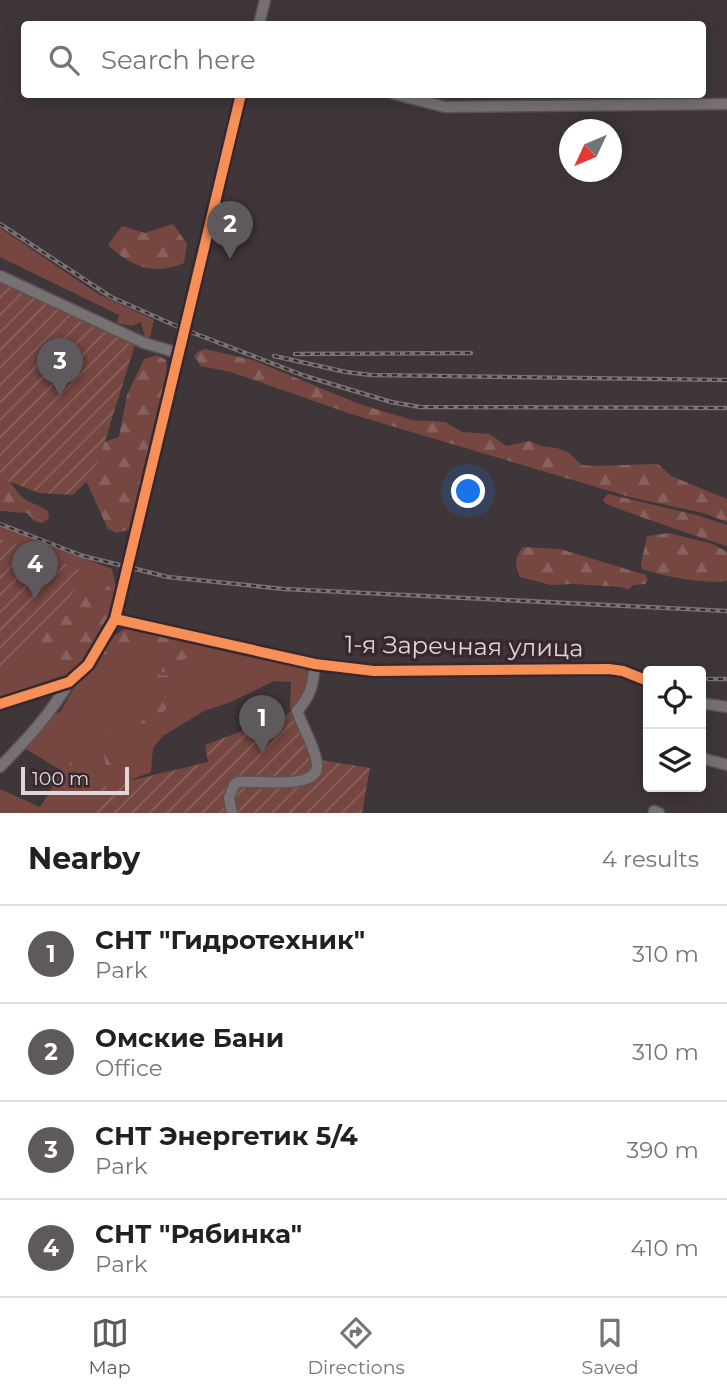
<!DOCTYPE html>
<meta charset="utf-8">
<style>
:root{--surface:#fff;--page:#f6f6f6;--text:#202124;--muted:#757577;--line:#e0e0e0;--accent:#5d595d}
body{margin:0;font-family:Montserrat,sans-serif;background:var(--page);color:var(--text)}
.controls{position:absolute;right:21px;bottom:21px;display:grid;overflow:hidden;border-radius:7px;box-shadow:0 4px 18px #0003}
.controls button{width:63px;height:63px;display:grid;place-items:center;padding:0;border:0;border-bottom:2px solid var(--line);background:var(--surface);color:var(--text);font:35px sans-serif}
.compass{position:absolute;left:559px;top:119px;width:63px;height:63px;border-radius:50%;background:var(--surface);box-shadow:0 4px 18px #0003;rotate:226deg}
.scale{position:absolute;left:21px;bottom:18px;width:108px;box-sizing:border-box;padding-left:7px;border:4px solid #e0d6da;border-top:0;font-size:19px;line-height:24px;white-space:nowrap;color:#e0d6da;-webkit-text-stroke:5px #37282f;paint-order:stroke}
.you{position:absolute;left:469px;top:492px;width:24px;height:24px;margin:-18px;border:5px solid #fff;border-radius:50%;background:#1a73e8;box-shadow:0 0 0 10px #1a73e833}
.badge{display:grid;place-items:center;width:46px;height:46px;border-radius:50%;background:var(--accent);color:#fff;font-size:23px;font-weight:700}
.pin{position:absolute;translate:-50% -58px;filter:drop-shadow(0 2px 4px #0008)}
.pin::after{content:'';position:absolute;top:37px;width:24px;height:21px;background:inherit;clip-path:polygon(0 0,100% 0,50% 100%)}
.list{margin:0;padding:0;list-style:none}
h2{display:flex;justify-content:space-between;align-items:center;height:91px;margin:0;padding:0 28px;font-size:30px}
h2 small{font-size:23px;font-weight:400;color:var(--muted)}
.list li{display:grid;grid-template-columns:46px 1fr auto;gap:21px;align-items:center;box-sizing:border-box;height:98px;padding:0 28px;border-top:2px solid var(--line)}
.list b{display:block;font-size:26px;white-space:nowrap}
.list p{margin:0;font-size:23px;white-space:nowrap;color:var(--muted)}
.list em{font-size:23px;font-style:normal;color:var(--muted)}
.icon{flex:none;width:38px;height:38px;fill:none;stroke:currentColor;stroke-width:2;stroke-linecap:round;stroke-linejoin:round}
.map{position:relative;flex:none;width:727px;height:813px;overflow:hidden}
.search{position:absolute;background:var(--surface);box-shadow:0 4px 18px #0003;left:21px;right:21px;top:21px;height:77px;display:flex;align-items:center;gap:18px;box-sizing:border-box;padding:0 24px;border-radius:7px;color:var(--muted);font-size:26px}
.sheet{height:483px;background:var(--surface)}
nav{display:flex;justify-content:space-around;align-items:center;box-sizing:border-box;height:98px;border-top:2px solid var(--line);background:var(--surface);font-size:19px;color:var(--muted)}
nav a{display:grid;justify-items:center;gap:4px}
nav .on{color:var(--accent)}
.map>svg:first-child{display:block}
.green{fill:#764741}
.forest{fill:url(#forest-firs)}
.garden{fill:url(#garden-furrows)}
.lines{fill:none;stroke-linecap:round;stroke-linejoin:round}
.minor-casing{stroke:#595355;stroke-width:13}
.minor{stroke:#787174;stroke-width:10}
.rail-casing{stroke:#787274;stroke-width:4.5}
.rail{stroke:#37282f;stroke-width:2;stroke-dasharray:5;stroke-linecap:butt}
.cycleway-casing{stroke:#37282f;stroke-width:15}
.cycleway{stroke:#f78f57;stroke-width:10}
.labels{text-anchor:middle;dominant-baseline:central;stroke-width:7;stroke-linejoin:round;paint-order:stroke}
.street-label{font-size:24px;fill:#e0d6da;stroke:#37282f}
</style>
<div class="map">
<svg width="727" height="813" viewBox="0 0 727 813">
<defs>
<pattern id="forest-firs" width="22" height="20" patternUnits="userSpaceOnUse" patternTransform="scale(1.75)"><rect width="22" height="20" fill="#764741"/><path d="M5 1l3.5 6h-7zM16 11l3.5 6h-7z" fill="#89615c"/></pattern>
<pattern id="garden-furrows" width="10" height="10" patternUnits="userSpaceOnUse" patternTransform="scale(1.75)"><rect width="10" height="10" fill="#764741"/><path d="M-1 1l2-2M0 10L10 0M9 11l2-2" fill="none" stroke="#89615c"/></pattern>
</defs>
<rect width="100%" height="100%" fill="#3e3639"/>
<path class="green" d="M 0,228 L 98,294 L 154,320 L 149,341 L 145,338 L 141,322 L 132,326 L 117,323 L 119,315 L 0,257 Z
M 0,526 L 112,569 L 117,592 L 108,628 L 73,674 L 0,699 Z
M 133,628 L 302,666 L 308,672 C 307,691 307,698 290,709 L 291,682 L 274,681 L 231,702 L 204,711 L 163,736 L 153,748 L 151,772 L 107,789 L 99,813 L 0,813 L 0,789 L 40,807 L 62,771 L 24,748 L 49,718 L 61,711 L 77,682 L 94,667 L 114,636 L 124,629 Z"/>
<path class="forest" d="M 173,224 L 187,244 L 184,263 C 153,276 132,267 108,245 L 122,226 L 145,233 Z
M 205,349 L 253,360 L 359,404 L 412,420 L 445,422 L 462,432 L 490,434 L 506,446 L 530,441 L 540,446 L 557,448 L 569,453 L 582,465 L 591,466 L 658,464 L 671,476 L 727,499 L 727,522 L 703,513 L 630,497 L 351,414 L 231,372 L 201,366 L 194,356 L 199,351 Z
M 157,355 L 166,360 L 167,372 L 164,386 L 131,529 L 117,533 L 108,529 L 82,472 L 93,446 L 119,437 L 127,395 L 144,359 Z
M 0,475 C 12,480 15,492 26,500 C 33,504 41,506 48,511 L 49,518 L 42,523 L 36,522 L 27,513 L 0,511 Z
M 608,494 L 696,515 L 727,525 L 727,546 C 686,533 646,519 606,504 L 603,500 Z
M 669,533 L 713,544 L 727,552 L 727,581 C 702,584 667,577 642,569 L 641,564 L 647,536 Z
M 523,547 L 560,549 L 646,575 L 648,580 L 645,584 L 633,585 L 628,590 L 622,587 L 573,584 L 551,585 L 520,577 C 514,565 515,558 523,547 Z
M 73,573 C 83,579 89,583 89,595 L 93,599 L 108,586 L 115,592 C 110,620 94,666 64,675 C 57,667 38,656 37,648 C 34,633 65,588 73,573 Z
M 129,629 L 189,641 L 193,647 L 191,655 L 163,673 L 153,656 L 166,659 L 173,657 L 173,650 L 152,646 L 143,647 L 133,655 L 129,651 L 132,645 L 131,642 C 120,642 114,652 103,655 C 106,643 118,634 129,629 Z
M 151,669 L 162,676 L 174,675 L 177,678 L 174,690 L 178,699 C 165,708 159,718 144,724 L 135,720 L 137,709 L 146,710 L 153,707 L 150,700 L 152,687 L 146,670 Z
M 122,716 L 126,720 C 119,732 113,748 119,761 L 129,761 L 130,765 L 115,772 L 106,767 L 103,751 L 93,744 L 91,738 L 109,731 L 113,723 Z
M 73,759 L 90,763 L 95,774 L 91,784 L 76,791 L 67,781 L 69,764 Z"/>
<path class="garden" d="M 0,272 L 138,335 L 100,457 L 89,479 L 73,495 L 39,493 L 0,478 Z
M 0,538 L 85,572 L 54,625 L 12,661 L 0,666 Z
M 300,706 L 321,760 L 370,768 L 362,813 L 92,813 L 103,787 L 208,762 L 205,745 L 287,714 Z"/>
<g class="lines">
<g class="minor-casing">
<path id="minor" d="M 259,24 L 265,0
M 394,94 L 445,107 L 727,104
M 0,276 L 144,343 L 178,353
M 115,619 L 315,664 L 374,671 L 609,669 L 623,671 L 648,681
M 701,703 L 727,707
M 0,704 L 69,682 L 88,665 L 115,619 L 241,94
M 701,758 L 727,765
M 0,767 C 26,740 50,715 69,682
M 654,811 L 659,813
M 232,813 L 229,798 L 234,785 L 238,782 C 256,780 320,791 317,764 C 315,747 303,728 297,711 C 311,696 313,684 315,664"/>
</g>
<use href="#minor" class="minor"/>
<g class="rail-casing">
<path id="rail" d="M 0,224 L 111,297 L 183,329 L 305,376 L 391,402 L 420,407 L 727,408
M 295,354 L 471,353
M 274,356 L 346,372 L 371,375 L 727,380
M 0,524 L 83,556 L 168,577 L 284,589 L 727,611
M 708,679 L 727,679"/>
</g>
<use href="#rail" class="rail"/>
<g class="cycleway-casing">
<path id="cycleway" d="M 115,619 L 315,664 L 374,671 L 609,669 L 623,671 L 648,681
M 0,704 L 69,682 L 88,665 L 115,619 L 241,94"/>
</g>
<use href="#cycleway" class="cycleway"/>
</g>
<g class="labels">
<g class="street-label">
<text transform="translate(464 646) rotate(1)">1-я Заречная улица</text>
</g>
</g>
</svg>
<div class="controls">
<button><svg class="icon" aria-label="locate" viewBox="0 0 24 24"><circle cx="12" cy="12" r="6"/><path d="M12 2v4M12 18v4M2 12h4M18 12h4"/></svg></button>
<button><svg class="icon" aria-label="layers" viewBox="0 0 24 24"><path d="M12 4l9 5-9 5-9-5zM3 14l9 5 9-5"/></svg></button>
</div>
<svg class="compass" viewBox="-18 -18 36 36"><path d="M0-13l5 13h-10z" fill="#e53935"/><path d="M0 13l5-13h-10z" fill="#757577"/></svg>
<div class="scale">100 m</div>
<div class="you"></div>
<div class="pin badge" style="left:262px;top:753px">1</div>
<div class="pin badge" style="left:230px;top:259px">2</div>
<div class="pin badge" style="left:60px;top:396px">3</div>
<div class="pin badge" style="left:35px;top:599px">4</div>
<div class="search"><svg class="icon" aria-label="search" viewBox="0 0 24 24"><circle cx="10" cy="10" r="6"/><path d="M15 15l6 6"/></svg>Search here</div>
</div>
<section class="sheet">
<h2>Nearby<small>4 results</small></h2>
<ul class="list">
<li><span class="badge">1</span><div><b>СНТ &quot;Гидротехник&quot;</b><p>Park</p></div><em>310 m</em></li>
<li><span class="badge">2</span><div><b>Омские Бани</b><p>Office</p></div><em>310 m</em></li>
<li><span class="badge">3</span><div><b>СНТ Энергетик 5/4</b><p>Park</p></div><em>390 m</em></li>
<li><span class="badge">4</span><div><b>СНТ &quot;Рябинка&quot;</b><p>Park</p></div><em>410 m</em></li>
</ul>
</section>
<nav>
<a class="on"><svg class="icon" aria-label="map" viewBox="0 0 24 24"><path d="M3 6l6-2 6 2 6-2v14l-6 2-6-2-6 2zM9 4v14M15 6v14"/></svg>Map</a>
<a><svg class="icon" aria-label="directions" viewBox="0 0 24 24"><path d="M12 3l9 9-9 9-9-9zM9 14v-3h6M13 9l2 2-2 2"/></svg>Directions</a>
<a><svg class="icon" aria-label="saved" viewBox="0 0 24 24"><path d="M7 4h10v16l-5-4-5 4z"/></svg>Saved</a>
</nav>
